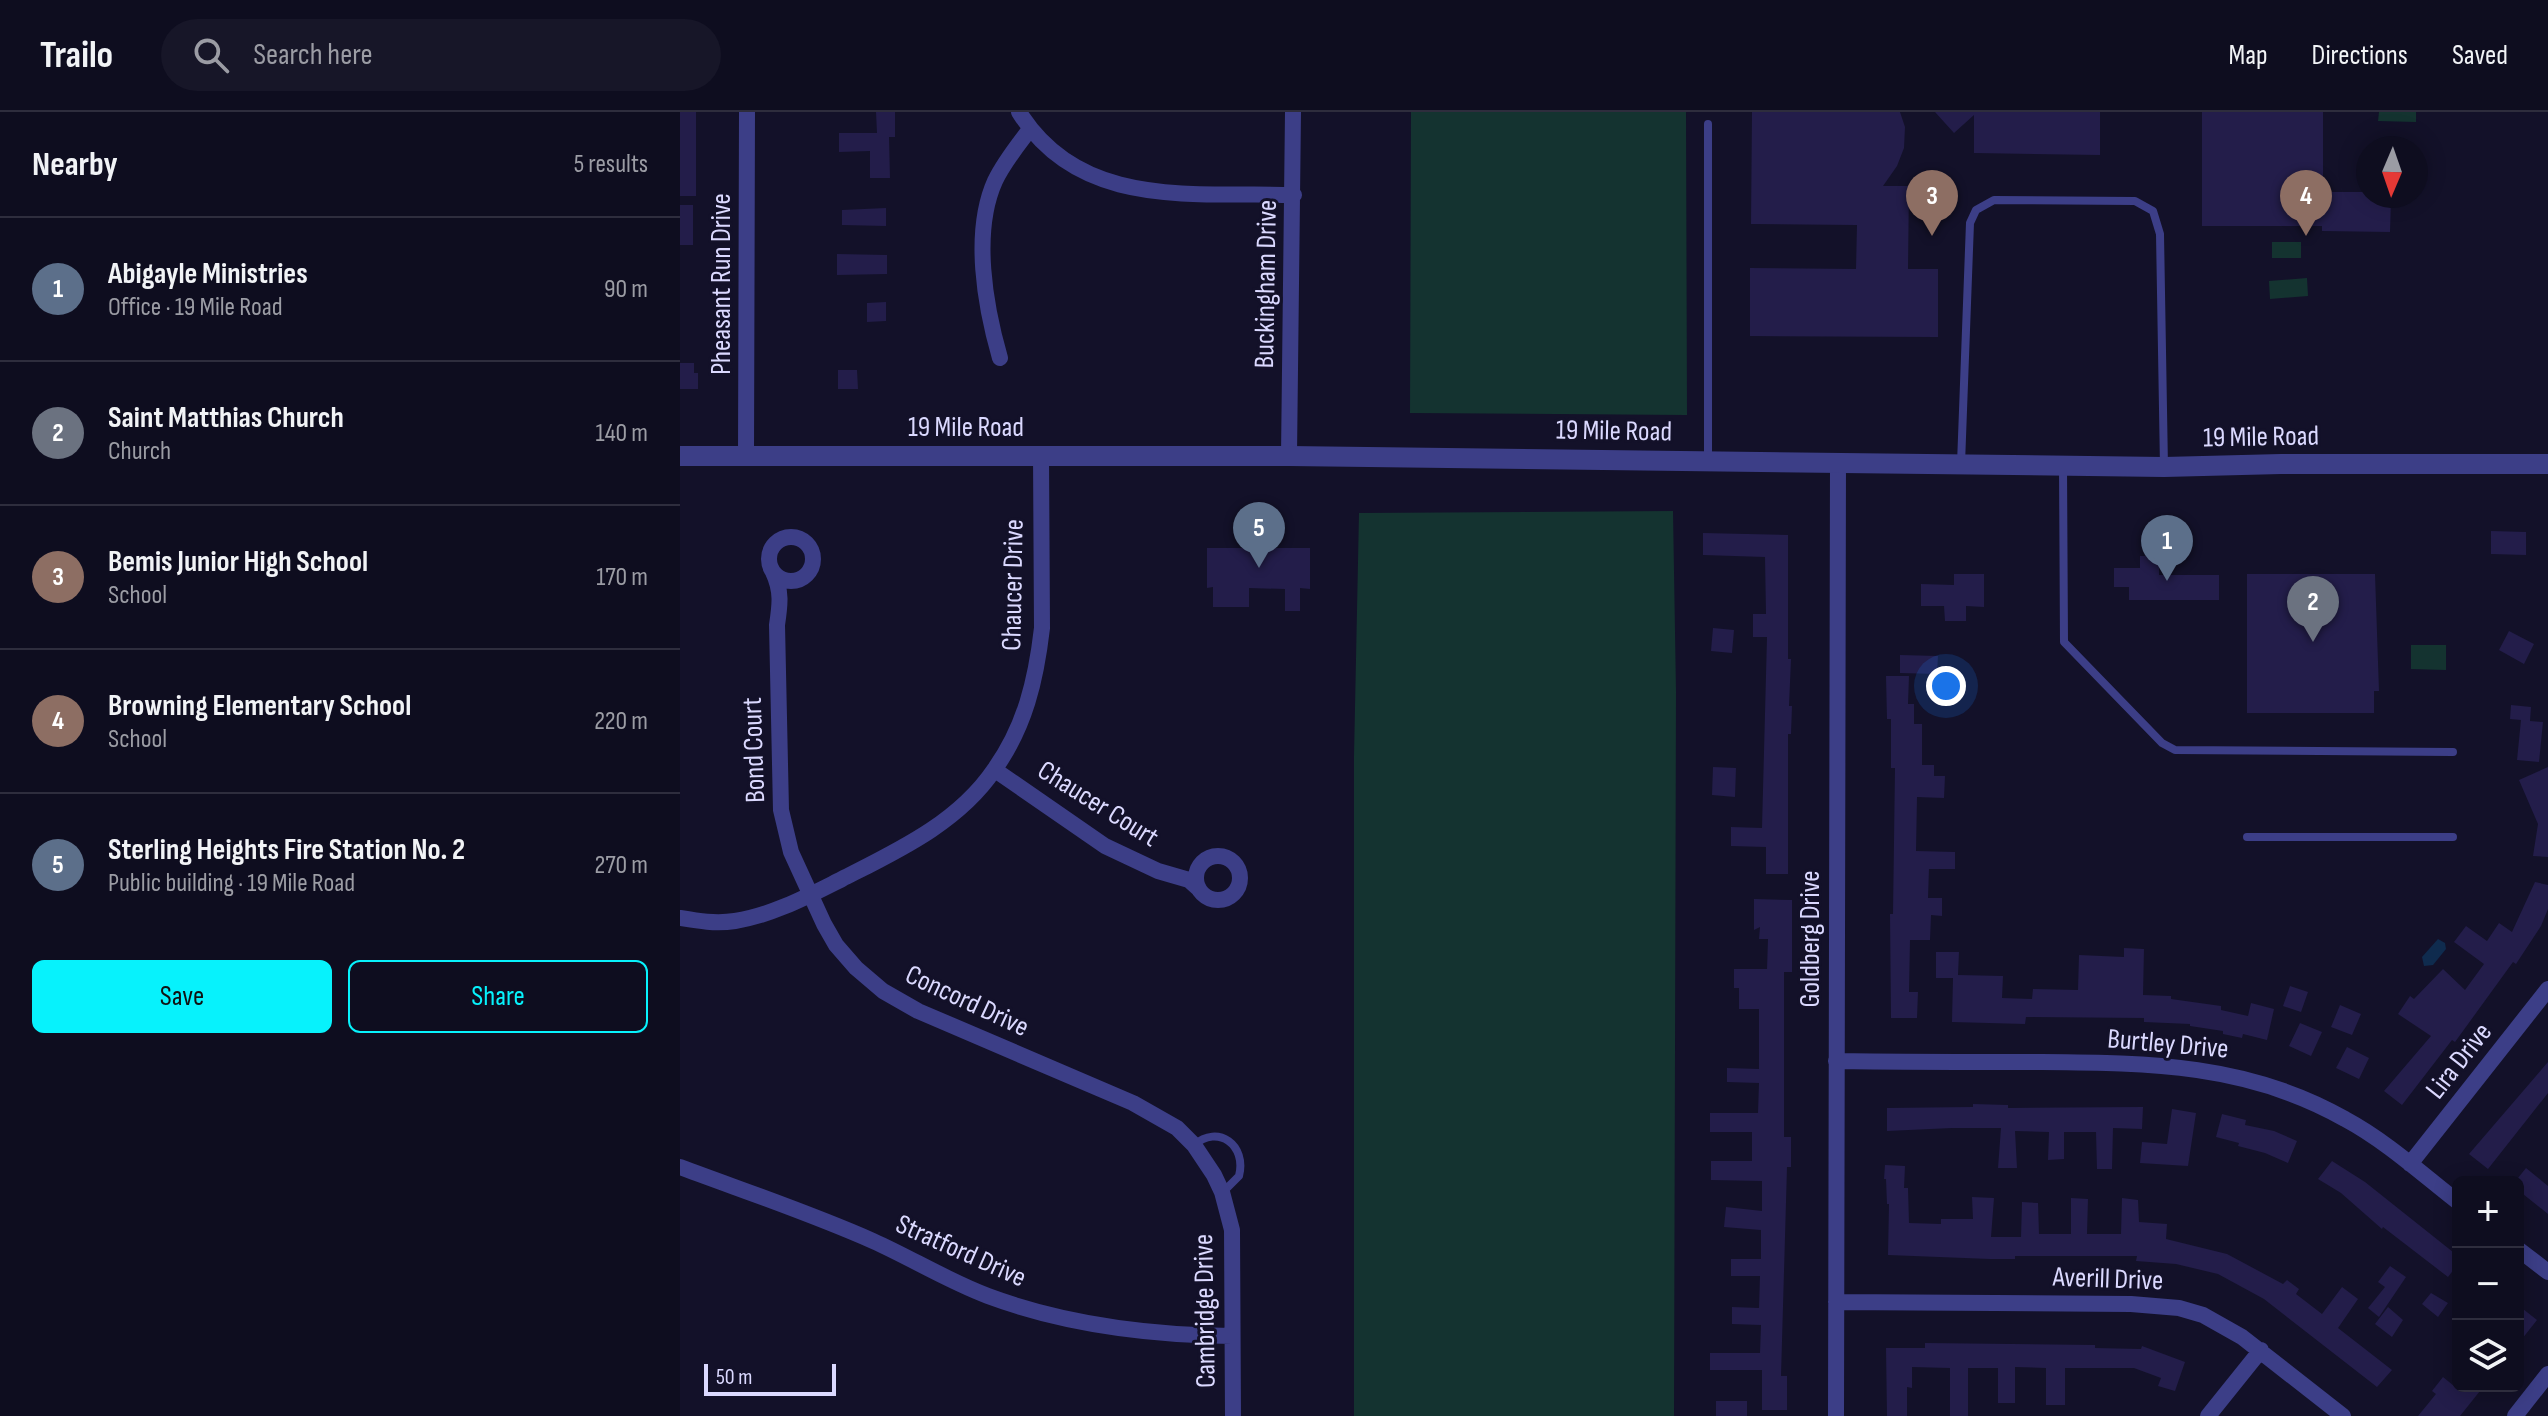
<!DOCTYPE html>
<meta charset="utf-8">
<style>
:root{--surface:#0e0d1f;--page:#171628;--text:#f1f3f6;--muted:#9b9ca4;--line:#2e2d3d;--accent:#07f2fc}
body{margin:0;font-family:"Sofia Sans Condensed",sans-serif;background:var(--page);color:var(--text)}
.controls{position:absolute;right:24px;bottom:24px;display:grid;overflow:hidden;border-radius:12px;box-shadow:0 4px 20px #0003}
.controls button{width:72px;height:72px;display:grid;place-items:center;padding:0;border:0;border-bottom:2px solid var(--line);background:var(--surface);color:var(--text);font:40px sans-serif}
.compass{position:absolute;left:1676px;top:24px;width:72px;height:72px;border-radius:50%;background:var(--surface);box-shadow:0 4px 20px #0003;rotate:182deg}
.scale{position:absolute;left:24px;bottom:20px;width:132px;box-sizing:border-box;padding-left:8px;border:4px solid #dbd9ff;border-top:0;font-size:22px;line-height:28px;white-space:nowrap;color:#dbd9ff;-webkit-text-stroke:6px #131129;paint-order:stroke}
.you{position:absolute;left:1266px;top:574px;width:28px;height:28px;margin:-20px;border:6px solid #fff;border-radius:50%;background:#1a73e8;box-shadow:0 0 0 12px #1a73e833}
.badge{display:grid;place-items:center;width:52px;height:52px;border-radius:50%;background:var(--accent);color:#fff;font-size:26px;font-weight:700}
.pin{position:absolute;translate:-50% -66px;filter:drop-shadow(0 2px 4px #0008)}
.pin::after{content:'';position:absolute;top:42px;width:28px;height:24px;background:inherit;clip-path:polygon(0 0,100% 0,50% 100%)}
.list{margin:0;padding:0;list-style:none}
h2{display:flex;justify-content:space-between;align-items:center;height:104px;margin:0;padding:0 32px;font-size:34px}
h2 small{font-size:26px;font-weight:400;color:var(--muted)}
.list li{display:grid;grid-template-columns:52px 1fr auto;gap:24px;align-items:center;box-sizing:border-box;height:144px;padding:0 32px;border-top:2px solid var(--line)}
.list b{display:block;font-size:30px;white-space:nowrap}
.list p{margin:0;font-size:26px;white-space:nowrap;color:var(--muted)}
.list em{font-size:26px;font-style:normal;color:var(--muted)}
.actions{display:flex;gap:16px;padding:24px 32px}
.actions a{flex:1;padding:18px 0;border:2px solid var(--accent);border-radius:12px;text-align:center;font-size:28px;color:var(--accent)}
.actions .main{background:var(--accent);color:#111}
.icon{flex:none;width:44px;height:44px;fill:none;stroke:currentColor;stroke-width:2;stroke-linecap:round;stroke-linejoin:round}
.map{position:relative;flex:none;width:1868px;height:1304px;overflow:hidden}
header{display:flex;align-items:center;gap:48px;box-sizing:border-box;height:112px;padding:0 40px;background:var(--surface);border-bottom:2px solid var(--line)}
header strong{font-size:38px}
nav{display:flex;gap:44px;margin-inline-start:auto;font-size:28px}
.search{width:560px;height:72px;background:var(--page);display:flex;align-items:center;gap:20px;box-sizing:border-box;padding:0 28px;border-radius:44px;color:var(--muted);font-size:30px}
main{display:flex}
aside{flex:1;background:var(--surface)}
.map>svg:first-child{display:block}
.green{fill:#143330}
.water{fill:#0f2b4e}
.building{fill:#231d4a}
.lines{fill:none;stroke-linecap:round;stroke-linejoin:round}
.service{stroke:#3c3e87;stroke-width:8}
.minor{stroke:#3c3e87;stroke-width:16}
.tertiary{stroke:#3c3e87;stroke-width:20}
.labels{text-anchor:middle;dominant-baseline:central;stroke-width:6;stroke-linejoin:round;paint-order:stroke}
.street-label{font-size:28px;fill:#dbd9ff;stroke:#131129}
</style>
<header>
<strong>Trailo</strong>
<div class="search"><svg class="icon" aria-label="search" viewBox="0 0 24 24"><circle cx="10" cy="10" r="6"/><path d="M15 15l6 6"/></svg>Search here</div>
<nav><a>Map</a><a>Directions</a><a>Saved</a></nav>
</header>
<main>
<aside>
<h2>Nearby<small>5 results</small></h2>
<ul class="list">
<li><span class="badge" style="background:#5c6f8a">1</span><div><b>Abigayle Ministries</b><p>Office · 19 Mile Road</p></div><em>90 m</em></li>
<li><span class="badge" style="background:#6b7280">2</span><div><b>Saint Matthias Church</b><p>Church</p></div><em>140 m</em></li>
<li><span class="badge" style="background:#8d6e63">3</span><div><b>Bemis Junior High School</b><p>School</p></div><em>170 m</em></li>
<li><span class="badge" style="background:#8d6e63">4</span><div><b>Browning Elementary School</b><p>School</p></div><em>220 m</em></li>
<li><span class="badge" style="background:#5c6f8a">5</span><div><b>Sterling Heights Fire Station No. 2</b><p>Public building · 19 Mile Road</p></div><em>270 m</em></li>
</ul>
<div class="actions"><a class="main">Save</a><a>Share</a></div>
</aside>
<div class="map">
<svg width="1868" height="1304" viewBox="0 0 1868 1304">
<rect width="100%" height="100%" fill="#131129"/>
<path class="green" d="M 731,0 L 1006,0 L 1007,303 L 730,301 Z
M 1699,0 L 1736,0 L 1736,10 L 1698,9 Z
M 1592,130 L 1621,130 L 1621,146 L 1592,146 Z
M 1627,166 L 1628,184 L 1590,187 L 1589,169 Z
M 993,399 L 996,580 L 994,1304 L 674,1304 L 674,644 L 679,401 Z
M 1731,533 L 1766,533 L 1766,558 L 1731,557 Z"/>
<path class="water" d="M 1758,827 L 1765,831 L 1766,837 L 1753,853 L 1744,854 L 1742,845 Z"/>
<path class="building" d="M 0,0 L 16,0 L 16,84 L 0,84 Z
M 196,0 L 215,0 L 215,25 L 209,25 L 210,66 L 190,66 L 190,39 L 159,40 L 159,21 L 197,21 Z
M 1072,0 L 1220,0 L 1225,15 L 1224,36 L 1217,54 L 1203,74 L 1229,74 L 1228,157 L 1258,157 L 1258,225 L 1070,224 L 1070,156 L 1176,157 L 1177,113 L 1071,112 Z
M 1255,0 L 1420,0 L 1420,43 L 1294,41 L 1294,3 L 1274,21 Z
M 1522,0 L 1643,0 L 1643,80 L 1688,80 L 1688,84 L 1694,84 L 1694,87 L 1711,87 L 1710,120 L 1642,119 L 1642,114 L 1522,114 Z
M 0,93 L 13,93 L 13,133 L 0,133 Z
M 206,96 L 206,114 L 162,113 L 162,98 Z
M 157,142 L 207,143 L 207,162 L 157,163 Z
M 206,190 L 206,209 L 187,210 L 187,191 Z
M 0,251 L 14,251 L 14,261 L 18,261 L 18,277 L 0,277 Z
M 158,258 L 177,258 L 178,277 L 158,277 Z
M 1811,419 L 1846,420 L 1846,443 L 1811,442 Z
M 1023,421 L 1108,423 L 1108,547 L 1111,547 L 1109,594 L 1112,594 L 1111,622 L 1108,622 L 1108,762 L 1086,762 L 1086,735 L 1051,734 L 1051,715 L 1082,716 L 1087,525 L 1073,525 L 1073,502 L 1086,502 L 1085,445 L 1023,443 Z
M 527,436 L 630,436 L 630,477 L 620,476 L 620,499 L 605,499 L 605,477 L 569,476 L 569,495 L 533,495 L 533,475 L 527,476 Z
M 1460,444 L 1479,444 L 1479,463 L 1539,463 L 1539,488 L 1449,488 L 1449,475 L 1434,475 L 1434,456 L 1460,456 Z
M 1274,462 L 1304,462 L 1304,495 L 1286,494 L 1286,509 L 1265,509 L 1264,494 L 1241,494 L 1241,472 L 1274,473 Z
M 1567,462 L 1695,462 L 1699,579 L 1694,579 L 1694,601 L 1567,601 Z
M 1033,516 L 1054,518 L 1052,541 L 1031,539 Z
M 1829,519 L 1854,532 L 1844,552 L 1819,538 Z
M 1220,543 L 1258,544 L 1257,562 L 1220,561 Z
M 1206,564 L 1229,564 L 1228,592 L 1234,592 L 1234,612 L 1242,612 L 1242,653 L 1254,653 L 1254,664 L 1265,664 L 1264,686 L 1237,685 L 1236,739 L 1275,740 L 1275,757 L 1249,757 L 1248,786 L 1262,786 L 1262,804 L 1251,803 L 1250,828 L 1230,828 L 1229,880 L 1238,880 L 1237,906 L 1211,906 L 1210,802 L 1213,802 L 1215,656 L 1211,656 L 1211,607 L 1207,607 Z
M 1831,593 L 1851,595 L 1850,609 L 1863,610 L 1859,650 L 1837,648 L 1841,608 L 1830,607 Z
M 1033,655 L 1056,656 L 1055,685 L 1032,683 Z
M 1868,655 L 1868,745 L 1853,744 L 1858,712 L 1839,668 Z
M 1855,770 L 1868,773 L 1868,797 L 1861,814 L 1836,852 L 1833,850 L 1775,930 L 1772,928 L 1722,993 L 1704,979 L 1751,924 L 1718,902 L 1730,884 L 1734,887 L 1763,857 L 1785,878 L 1804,852 L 1774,830 L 1786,814 L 1807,829 L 1819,811 L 1832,820 Z
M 1074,787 L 1112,788 L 1112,860 L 1104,860 L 1104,1025 L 1111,1025 L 1111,1055 L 1107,1055 L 1101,1264 L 1107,1264 L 1107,1298 L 1082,1298 L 1082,1258 L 1030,1258 L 1030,1241 L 1080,1241 L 1081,1213 L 1052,1212 L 1052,1195 L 1079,1196 L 1080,1164 L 1051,1164 L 1051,1147 L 1081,1147 L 1081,1118 L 1044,1115 L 1046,1095 L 1082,1099 L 1082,1069 L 1031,1068 L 1031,1049 L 1072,1049 L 1072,1020 L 1030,1020 L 1030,1001 L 1078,1001 L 1079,971 L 1047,970 L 1047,956 L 1079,957 L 1079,897 L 1059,897 L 1059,876 L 1054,876 L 1054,857 L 1087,857 L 1088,827 L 1079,827 L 1080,815 L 1074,818 Z
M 1444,836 L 1464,837 L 1463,883 L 1491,884 L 1491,887 L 1541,894 L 1541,898 L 1568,904 L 1571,891 L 1594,897 L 1587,928 L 1563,922 L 1562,926 L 1543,922 L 1543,919 L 1510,914 L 1510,912 L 1464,910 L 1464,906 L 1346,905 L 1345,912 L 1272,910 L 1273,866 L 1256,866 L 1256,840 L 1279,840 L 1278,863 L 1323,864 L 1322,886 L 1352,887 L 1353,877 L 1398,878 L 1399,843 L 1444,845 Z
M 1610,874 L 1628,880 L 1621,900 L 1603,894 Z
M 1660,893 L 1681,902 L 1672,923 L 1651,915 Z
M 1620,911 L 1642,920 L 1631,944 L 1609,934 Z
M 1667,935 L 1689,946 L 1679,967 L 1656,956 Z
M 1868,950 L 1868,981 L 1808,1057 L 1789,1042 Z
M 1293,992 L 1328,993 L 1328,996 L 1463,995 L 1462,1017 L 1433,1016 L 1432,1057 L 1417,1057 L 1416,1020 L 1384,1020 L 1384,1047 L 1368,1048 L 1369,1020 L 1335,1019 L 1337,1056 L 1318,1056 L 1321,1016 L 1272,1016 L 1207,1019 L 1207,996 L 1293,995 Z
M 1492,997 L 1516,1001 L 1508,1054 L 1460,1051 L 1462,1030 L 1487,1032 Z
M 1542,1002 L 1566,1008 L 1565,1013 L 1594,1019 L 1617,1029 L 1608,1051 L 1585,1041 L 1558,1034 L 1559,1031 L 1536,1025 Z
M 1652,1049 L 1685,1070 L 1778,1144 L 1778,1152 L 1768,1165 L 1703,1115 L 1702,1117 L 1661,1081 L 1638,1067 Z
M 1205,1053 L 1225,1054 L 1224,1076 L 1228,1076 L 1229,1111 L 1261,1112 L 1261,1107 L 1293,1107 L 1292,1085 L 1314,1086 L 1311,1125 L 1341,1125 L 1342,1090 L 1358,1091 L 1359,1122 L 1391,1122 L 1391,1086 L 1408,1087 L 1407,1122 L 1441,1122 L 1442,1086 L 1458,1088 L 1459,1110 L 1487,1112 L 1486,1127 L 1547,1142 L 1603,1172 L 1607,1168 L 1619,1177 L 1616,1182 L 1642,1202 L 1662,1175 L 1678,1187 L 1658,1216 L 1712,1258 L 1697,1275 L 1584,1187 L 1538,1162 L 1496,1152 L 1456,1149 L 1457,1144 L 1335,1144 L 1335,1147 L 1310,1147 L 1208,1143 L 1209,1092 L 1207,1092 L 1206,1067 L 1204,1067 Z
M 1846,1056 L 1868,1074 L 1868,1102 L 1838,1078 L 1838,1066 Z
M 1710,1154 L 1726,1165 L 1699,1205 L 1688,1196 L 1705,1175 L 1698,1170 Z
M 1751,1181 L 1768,1191 L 1758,1205 L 1742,1192 Z
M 1838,1193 L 1857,1208 L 1838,1232 Z
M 1708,1195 L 1723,1208 L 1712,1225 L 1695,1212 Z
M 1245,1231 L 1415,1233 L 1415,1236 L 1461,1237 L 1462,1234 L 1505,1250 L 1495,1279 L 1478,1274 L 1481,1266 L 1454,1256 L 1385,1256 L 1385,1293 L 1366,1293 L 1366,1256 L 1335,1255 L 1335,1291 L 1318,1291 L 1318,1256 L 1288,1256 L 1288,1304 L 1270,1304 L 1270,1256 L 1232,1255 L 1232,1276 L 1227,1275 L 1227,1304 L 1207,1304 L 1206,1236 L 1245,1236 Z
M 1763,1265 L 1774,1274 L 1804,1274 L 1780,1304 L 1738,1304 L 1756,1282 L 1752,1279 Z
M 1036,1289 L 1067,1289 L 1067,1304 L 1036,1304 Z"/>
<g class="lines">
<path class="service" d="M 1028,348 L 1028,12
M 1281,352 L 1290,111 L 1296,98 L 1314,88 L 1455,89 L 1473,99 L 1480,122 L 1484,355
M 1383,354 L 1384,530 L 1482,631 L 1495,638 L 1773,640
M 1567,725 L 1773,725
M 514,1033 C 538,1012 567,1033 559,1064 L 543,1080"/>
<path class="minor" d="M 339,0 C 400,98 513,80 614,83
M 320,246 C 305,194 292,120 315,69 C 324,50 338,33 350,17
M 66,343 L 67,0
M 609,344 L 613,0
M89 447a22 22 0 1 1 44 0a22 22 0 1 1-44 0Z
M 93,460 C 102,479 100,493 97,513 L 101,698 L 111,740 L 144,812 L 156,833 L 176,856 L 203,879 L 238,899 L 453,991 L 497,1016 L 514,1033 L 534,1063 L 542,1080 L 552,1118 L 553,1304
M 315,658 L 425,734 L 478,759 L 509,768 L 519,777
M516 766a22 22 0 1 1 44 0a22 22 0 1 1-44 0Z
M 0,806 C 18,809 36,812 55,809 C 93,803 128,784 162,767 C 217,739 278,711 314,658 C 345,615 356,568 362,516 L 361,343
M 1156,949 C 1221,950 1286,950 1351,950 C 1463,951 1565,950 1665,1007 C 1706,1029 1742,1062 1778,1090
M 1730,1052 L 1868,877
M 0,1055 C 64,1079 130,1101 193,1129 C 231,1146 268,1169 308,1184 C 386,1213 469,1223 552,1224
M 1838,1137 L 1868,1160
M 1156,1190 L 1451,1192 L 1499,1196 L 1523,1203 L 1562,1225 L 1663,1304
M 1156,1304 L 1158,351
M 1528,1304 L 1581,1238
M 1835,1304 L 1868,1262"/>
<path class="tertiary" d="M 0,344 L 609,344 L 1484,355 L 1601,352 L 1868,352"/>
</g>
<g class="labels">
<g class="street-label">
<text transform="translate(41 172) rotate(-90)">Pheasant Run Drive</text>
<text transform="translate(586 172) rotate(-89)">Buckingham Drive</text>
<text x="286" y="315">19 Mile Road</text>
<text transform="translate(934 319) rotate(1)">19 Mile Road</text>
<text transform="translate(1581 325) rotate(-1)">19 Mile Road</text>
<text transform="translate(333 473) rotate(-89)">Chaucer Drive</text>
<text transform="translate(74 638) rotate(-92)">Bond Court</text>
<text transform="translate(418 692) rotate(32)">Chaucer Court</text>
<text transform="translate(1130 827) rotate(-90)">Goldberg Drive</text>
<text transform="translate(287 889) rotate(25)">Concord Drive</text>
<text transform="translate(1488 932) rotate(5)">Burtley Drive</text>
<text transform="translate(1779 949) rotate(-52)">Lira Drive</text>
<text transform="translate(281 1139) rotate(24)">Stratford Drive</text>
<text transform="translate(1428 1167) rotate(2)">Averill Drive</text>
<text transform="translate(525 1199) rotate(-91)">Cambridge Drive</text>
</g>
</g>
</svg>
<div class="controls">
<button>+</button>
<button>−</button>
<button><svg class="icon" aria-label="layers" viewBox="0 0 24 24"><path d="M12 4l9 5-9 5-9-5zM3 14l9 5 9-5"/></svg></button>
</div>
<svg class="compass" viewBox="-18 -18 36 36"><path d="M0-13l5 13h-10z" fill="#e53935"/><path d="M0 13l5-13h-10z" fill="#9b9ca4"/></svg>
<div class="scale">50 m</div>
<div class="you"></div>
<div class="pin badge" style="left:1487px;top:469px;background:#5c6f8a">1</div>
<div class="pin badge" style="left:1633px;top:530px;background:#6b7280">2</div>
<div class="pin badge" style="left:1252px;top:124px;background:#8d6e63">3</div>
<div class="pin badge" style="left:1626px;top:124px;background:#8d6e63">4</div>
<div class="pin badge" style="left:579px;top:456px;background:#5c6f8a">5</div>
</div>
</main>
